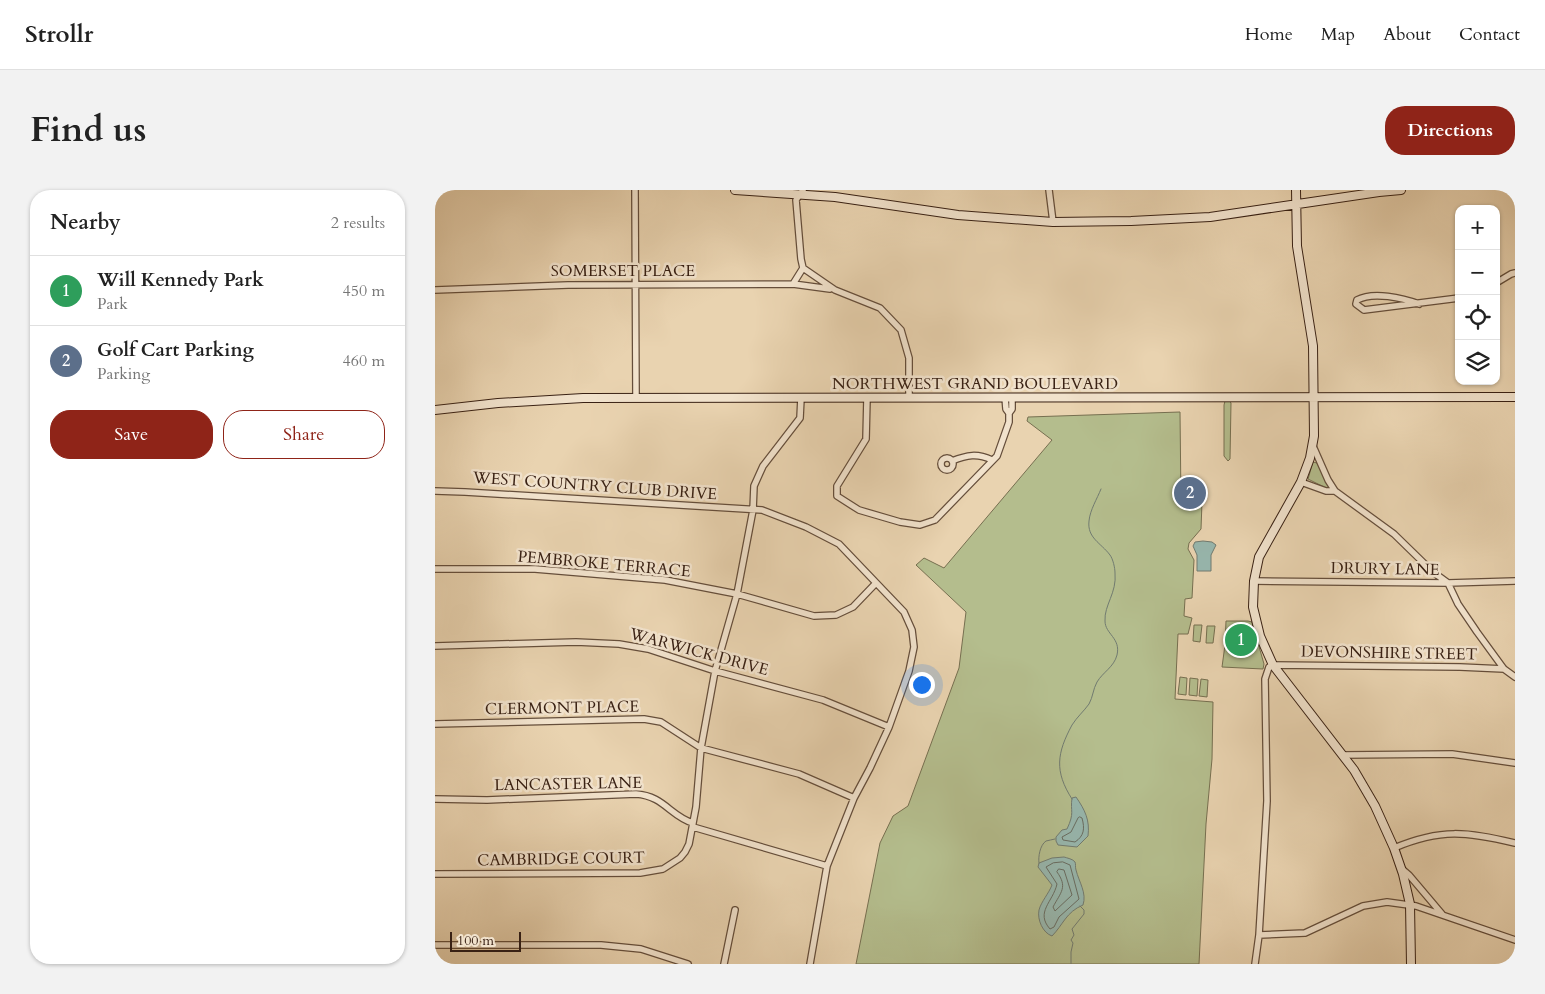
<!DOCTYPE html>
<meta charset="utf-8">
<style>
:root{--surface:#fff;--page:#f2f2f2;--text:#222;--muted:#767676;--line:#e0e0e0;--accent:#8f2418}
body{margin:0;font-family:Cardo,serif;background:var(--page);color:var(--text)}
.controls{position:absolute;right:15px;top:15px;display:grid;overflow:hidden;border-radius:10px;box-shadow:0 1px 4px #0004}
.controls button{width:45px;height:45px;display:grid;place-items:center;padding:0;border:0;border-bottom:1px solid var(--line);background:var(--surface);color:var(--text);font:25px sans-serif}
.scale{position:absolute;left:15px;bottom:12px;width:71px;box-sizing:border-box;padding-left:5px;border:2px solid #392114;border-top:0;font-size:14px;line-height:18px;white-space:nowrap;color:#392114;-webkit-text-stroke:4px #f1e2cc;paint-order:stroke}
.you{position:absolute;left:486px;top:494px;width:18px;height:18px;margin:-12px;border:4px solid #fff;border-radius:50%;background:#1a73e8;box-shadow:0 0 0 8px #1a73e833}
.badge{display:grid;place-items:center;width:32px;height:32px;border-radius:50%;background:var(--accent);color:#fff;font-size:16px;font-weight:700}
.pin{position:absolute;translate:-50% -50%;border:2px solid #fff;box-shadow:0 1px 5px #0006}
.list{margin:0;padding:0;list-style:none}
h2{display:flex;justify-content:space-between;align-items:center;height:65px;margin:0;padding:0 20px;font-size:21px}
h2 small{font-size:16px;font-weight:400;color:var(--muted)}
.list li{display:grid;grid-template-columns:32px 1fr auto;gap:15px;align-items:center;box-sizing:border-box;height:70px;padding:0 20px;border-top:1px solid var(--line)}
.list b{display:block;font-size:19px;white-space:nowrap}
.list p{margin:0;font-size:16px;white-space:nowrap;color:var(--muted)}
.list em{font-size:16px;font-style:normal;color:var(--muted)}
.actions{display:flex;gap:10px;padding:15px 20px}
.actions a{flex:1;padding:11px 0;border:1px solid var(--accent);border-radius:20px;text-align:center;font-size:18px;color:var(--accent)}
.actions .main{background:var(--accent);color:#fff}
.icon{flex:none;width:28px;height:28px;fill:none;stroke:currentColor;stroke-width:2;stroke-linecap:round;stroke-linejoin:round}
.map{position:relative;flex:none;width:1080px;height:774px;overflow:hidden;border-radius:20px}
header{display:flex;align-items:center;gap:30px;box-sizing:border-box;height:70px;padding:0 25px;background:var(--surface);border-bottom:1px solid var(--line)}
header strong{font-size:24px}
nav{display:flex;gap:28px;margin-inline-start:auto;font-size:18px}
.intro{display:flex;align-items:center;justify-content:space-between;box-sizing:border-box;height:120px;padding:0 30px}
h1{margin:0;font-size:35px}
.button{padding:12px 22px;border-radius:20px;background:var(--accent);color:#fff;font-size:18px;font-weight:700}
main{display:flex;gap:30px;padding:0 30px}
aside{flex:1;background:var(--surface);border-radius:20px;box-shadow:0 1px 4px #0004}
.map>svg:first-child{display:block}
.green{fill:#b4bd8d;stroke:#766f50}
.water{fill:#97b7ae;stroke:#717b70}
.lines{fill:none;stroke-linecap:round;stroke-linejoin:round}
.shore{stroke:#686c61;stroke-width:1}
.stream{stroke:#717b70;stroke-width:1}
.street-casing{stroke:#654e3b;stroke-width:8}
.secondary-casing{stroke:#392114;stroke-width:10}
.street{stroke:#f1e2cc;stroke-width:5.5}
.secondary{stroke:#f1e2cc;stroke-width:8}
.labels{text-anchor:middle;dominant-baseline:central;stroke-width:5;stroke-linejoin:round;paint-order:stroke}
.street-label{font-size:16px;fill:#392114;stroke:#f1e2cc}
</style>
<header>
<strong>Strollr</strong>
<nav><a>Home</a><a>Map</a><a>About</a><a>Contact</a></nav>
</header>
<div class="intro"><h1>Find us</h1><a class="button">Directions</a></div>
<main>
<aside>
<h2>Nearby<small>2 results</small></h2>
<ul class="list">
<li><span class="badge" style="background:#2e9e5b">1</span><div><b>Will Kennedy Park</b><p>Park</p></div><em>450 m</em></li>
<li><span class="badge" style="background:#5c6f8a">2</span><div><b>Golf Cart Parking</b><p>Parking</p></div><em>460 m</em></li>
</ul>
<div class="actions"><a class="main">Save</a><a>Share</a></div>
</aside>
<div class="map">
<svg width="1080" height="774" viewBox="0 0 1080 774">
<rect width="100%" height="100%" fill="#e9d3b0"/>
<filter id="stains"><feTurbulence type="fractalNoise" baseFrequency=".004" numOctaves="4"/><feColorMatrix values="0 0 0 0 .2 0 0 0 0 .09 0 0 0 0 .02 0 0 0 .5 -.17"/></filter>
<radialGradient id="worn" r=".72"><stop offset=".6" stop-color="#630" stop-opacity="0"/><stop offset="1" stop-color="#630" stop-opacity=".3"/></radialGradient>
<path class="green" d="M 794,210 L 796,213 L 795,269 L 793,271 L 789,266 L 789,215 L 790,211 Z
M 745,222 L 746,312 L 767,312 L 766,339 L 754,353 L 753,359 L 759,370 L 757,408 L 750,409 L 749,426 L 757,428 L 753,444 L 743,444 L 740,509 L 778,512 L 777,569 L 771,634 L 764,774 L 421,774 L 445,653 L 458,626 L 473,616 L 524,478 L 531,422 L 481,375 L 489,368 L 509,378 L 617,250 L 592,231 L 593,227 Z
M 878,272 L 882,273 L 894,297 L 891,298 L 873,289 Z
M 791,431 L 813,431 L 817,432 L 829,474 L 828,479 L 787,477 L 790,455 Z
M 759,435 L 767,435 L 765,452 L 758,451 Z
M 772,436 L 780,436 L 778,453 L 771,453 Z
M 745,487 L 752,488 L 751,505 L 743,504 Z
M 755,488 L 763,489 L 762,506 L 754,505 Z
M 766,489 L 773,490 L 772,507 L 764,506 Z"/>
<path class="water" d="M 768,351 L 777,352 L 781,355 L 776,365 L 776,381 L 762,381 L 762,365 L 758,356 L 760,352 Z
M 641,607 C 650,620 655,630 653,646 L 642,657 L 623,655 L 621,651 L 621,647 L 627,640 L 632,639 C 640,622 635,622 637,608 Z
M 629,667 C 632,668 638,669 640,672 C 641,674 640,677 641,680 C 644,692 652,703 648,715 C 631,722 628,735 617,746 C 608,743 602,730 604,720 C 606,712 614,703 617,695 L 603,677 L 604,673 L 617,668 Z"/>
<g class="lines">
<path class="shore" d="M 645,627 L 647,628 C 650,639 649,646 640,652 L 628,650 L 627,647 L 636,642 L 643,628 Z
M 628,672 L 635,675 L 644,709 L 624,727 L 619,737 L 615,739 C 600,722 618,712 622,694 L 611,677 L 618,673 Z
M 624,679 L 629,680 L 637,705 L 620,721 L 618,717 C 626,702 633,697 622,682 Z"/>
<path class="stream" d="M 637,609 C 619,581 622,563 637,535 C 642,527 649,521 654,514 C 658,507 658,499 662,492 C 668,482 679,477 682,465 C 686,448 670,444 670,431 C 669,415 682,403 680,383 C 680,378 678,369 675,365 C 666,353 652,348 654,331 C 655,320 662,309 666,299
M 604,673 C 603,667 605,655 611,651 C 614,650 617,650 620,649
M 636,774 L 636,762 L 638,753 L 636,750 L 639,745 L 637,739 L 649,724 L 649,720 L 645,716"/>
<g class="street-casing">
<path id="street" d="M 200,0 L 201,207
M 368,0 L 361,10 L 366,69 L 368,78 L 400,100 L 445,118 L 466,140 L 474,168 L 474,208
M 614,0 L 618,32
M 1061,93 L 1076,84 L 1080,83
M 358,94 L 395,99
M 0,100 L 133,95 L 358,94 L 368,78
M 984,114 C 968,108 938,101 922,110 L 921,114 L 929,120 L 1024,108
M 570,207 L 571,219 L 574,223
M 432,208 L 431,249 L 402,296 L 402,306 L 424,320 L 465,332 L 485,335 L 500,330 L 562,266 L 574,232 L 574,223 L 577,219 L 577,207
M 878,256 L 893,290 L 900,301 L 959,344 L 998,382 L 1013,393 L 1023,414 L 1042,442 L 1069,479 L 1080,487
M506 274a6 6 0 1 1 12 0a6 6 0 1 1-12 0Z
M 517,271 C 532,265 542,263 557,270
M 866,292 L 891,301 L 900,301
M 0,301 L 30,302 L 327,320 L 371,337 L 404,354 L 469,422 L 477,440 L 479,457 L 474,481 L 454,537 L 435,578 L 419,608 L 392,676 L 375,774
M 0,379 L 100,379 L 230,390 L 302,404 L 379,426 L 401,425 L 418,417 L 441,393
M 819,391 L 1013,393 L 1080,391
M 0,456 L 141,452 L 184,454 L 213,459 L 280,481 L 388,510 L 454,537
M 0,534 L 209,529 L 226,532 L 266,558 L 364,584 L 419,608
M 908,565 L 1017,564 L 1080,573
M 0,609 L 52,610 L 201,604 C 229,606 235,626 258,633
M 258,637 L 392,676
M 959,658 C 1007,638 1031,642 1080,653
M 967,679 L 974,685 L 1007,724
M 0,684 L 205,683 L 228,679 L 245,668 L 250,662 L 254,654 L 261,617 L 266,558 L 280,481 L 302,404 L 318,320 L 319,296 L 328,276 L 365,228 L 366,208
M 824,745 L 870,743 L 928,716 L 952,712 L 981,716 L 1080,750
M 0,755 L 166,755 L 206,759 L 253,774
M 289,774 L 300,720
M 820,774 L 824,745 L 832,611 L 830,489 L 834,477 L 838,475 L 1025,477 L 1069,479"/>
</g>
<g class="secondary-casing">
<path id="secondary" d="M 300,0 L 400,7 L 523,25 L 618,32 L 696,31 L 775,27 L 944,2 L 966,0
M 861,0 L 862,56 L 878,156 L 879,246 L 875,268 L 866,292 L 824,367 L 819,391 L 818,417 L 825,446 L 838,475 L 919,580 L 940,616 L 959,658 L 968,684 L 975,714 L 976,774
M 0,220 L 63,213 L 148,208 L 1080,207"/>
</g>
<use href="#street" class="street"/>
<use href="#secondary" class="secondary"/>
</g>
<g class="labels">
<g class="street-label">
<text x="188" y="81">SOMERSET PLACE</text>
<text x="540" y="194">NORTHWEST GRAND BOULEVARD</text>
<text transform="translate(160 296) rotate(4)">WEST COUNTRY CLUB DRIVE</text>
<text transform="translate(169 374) rotate(5)">PEMBROKE TERRACE</text>
<text transform="translate(950 379) rotate(1)">DRURY LANE</text>
<text transform="translate(264 462) rotate(15)">WARWICK DRIVE</text>
<text transform="translate(954 463) rotate(1)">DEVONSHIRE STREET</text>
<text transform="translate(127 518) rotate(-1)">CLERMONT PLACE</text>
<text transform="translate(133 594) rotate(-1)">LANCASTER LANE</text>
<text transform="translate(126 669) rotate(-1)">CAMBRIDGE COURT</text>
</g>
</g>
<rect width="100%" height="100%" filter="url(#stains)"/>
<rect width="100%" height="100%" fill="url(#worn)"/>
</svg>
<div class="controls">
<button>+</button>
<button>−</button>
<button><svg class="icon" aria-label="locate" viewBox="0 0 24 24"><circle cx="12" cy="12" r="6"/><path d="M12 2v4M12 18v4M2 12h4M18 12h4"/></svg></button>
<button><svg class="icon" aria-label="layers" viewBox="0 0 24 24"><path d="M12 4l9 5-9 5-9-5zM3 14l9 5 9-5"/></svg></button>
</div>
<div class="scale">100 m</div>
<div class="you"></div>
<div class="pin badge" style="left:806px;top:450px;background:#2e9e5b">1</div>
<div class="pin badge" style="left:755px;top:303px;background:#5c6f8a">2</div>
</div>
</main>
